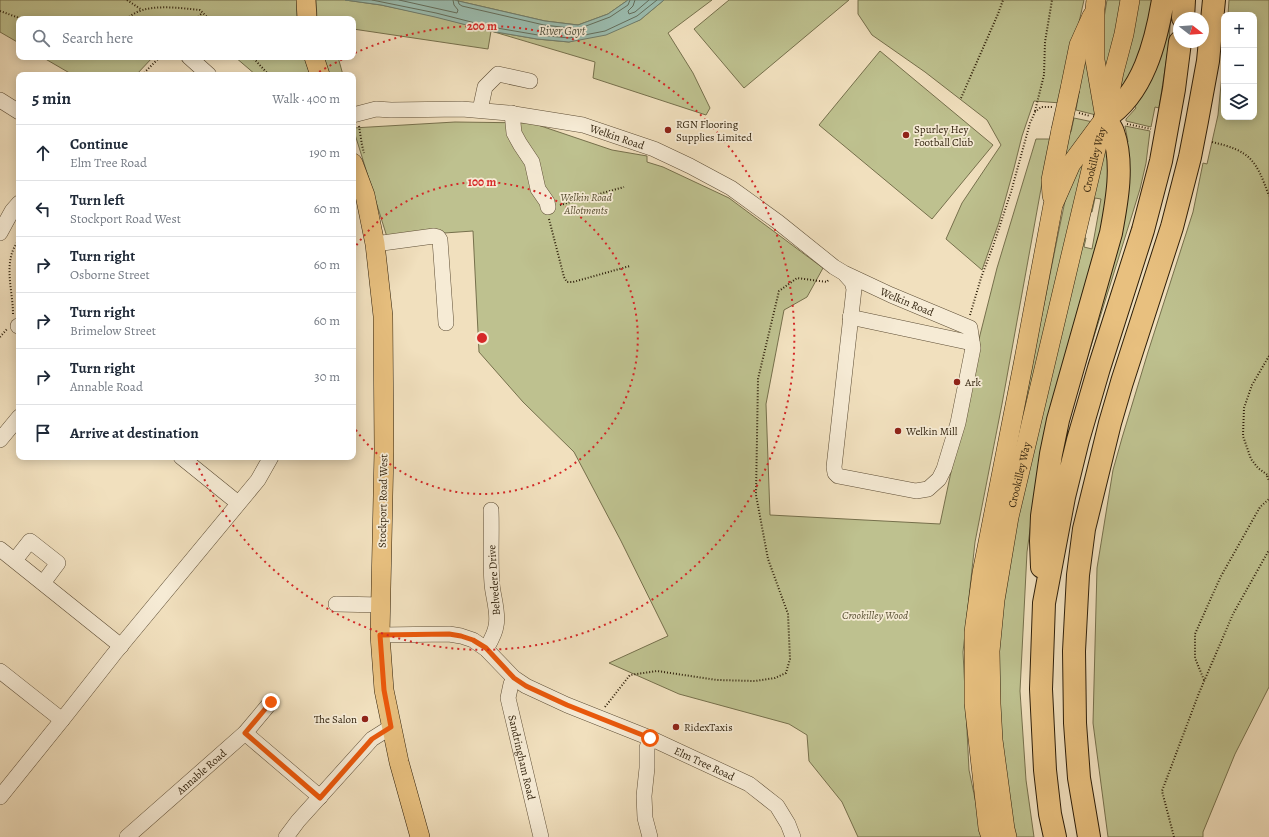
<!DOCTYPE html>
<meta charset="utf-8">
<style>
:root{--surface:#fff;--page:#f2f2f3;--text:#1f2937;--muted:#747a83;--line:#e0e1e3}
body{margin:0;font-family:Alegreya,serif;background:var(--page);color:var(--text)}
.controls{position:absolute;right:12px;top:12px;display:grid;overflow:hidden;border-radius:8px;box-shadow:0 2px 10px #0003}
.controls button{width:36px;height:36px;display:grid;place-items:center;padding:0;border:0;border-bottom:1px solid var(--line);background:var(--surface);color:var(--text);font:20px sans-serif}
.compass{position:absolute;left:1173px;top:12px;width:36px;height:36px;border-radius:50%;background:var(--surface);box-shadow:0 2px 10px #0003;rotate:107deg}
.stop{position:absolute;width:12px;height:12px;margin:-9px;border:3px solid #ea580c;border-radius:50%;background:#fff}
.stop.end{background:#ea580c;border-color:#fff;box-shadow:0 1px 4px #0008}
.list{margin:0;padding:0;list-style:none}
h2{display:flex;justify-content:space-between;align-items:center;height:52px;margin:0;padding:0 16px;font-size:17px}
h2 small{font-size:13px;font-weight:400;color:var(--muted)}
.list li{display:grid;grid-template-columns:26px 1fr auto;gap:12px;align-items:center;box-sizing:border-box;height:56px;padding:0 16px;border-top:1px solid var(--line)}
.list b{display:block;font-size:15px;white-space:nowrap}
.list p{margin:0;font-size:13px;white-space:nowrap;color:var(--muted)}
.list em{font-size:13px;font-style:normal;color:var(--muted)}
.icon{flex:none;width:22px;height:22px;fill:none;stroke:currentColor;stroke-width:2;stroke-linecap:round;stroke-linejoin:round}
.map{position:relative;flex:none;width:1269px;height:837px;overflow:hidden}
.search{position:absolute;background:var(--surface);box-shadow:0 2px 10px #0003;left:16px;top:16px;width:340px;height:44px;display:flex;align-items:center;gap:10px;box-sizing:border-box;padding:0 14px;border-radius:8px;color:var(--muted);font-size:15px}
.panel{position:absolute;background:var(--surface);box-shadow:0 2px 10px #0003;left:16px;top:72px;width:340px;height:388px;border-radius:8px}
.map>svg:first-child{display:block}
.green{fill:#bec18f;stroke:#76704c}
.water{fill:#9bbdb0;stroke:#6f7d6d}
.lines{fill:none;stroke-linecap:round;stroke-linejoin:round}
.shore{stroke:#646e5c;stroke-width:1}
.minor-casing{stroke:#5e4e36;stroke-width:16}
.major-casing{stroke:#2d1e09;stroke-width:20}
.highway-casing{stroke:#2d1e09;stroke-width:24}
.path{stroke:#2d1e09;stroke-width:2;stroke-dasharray:1 2;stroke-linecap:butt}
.minor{stroke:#f6ebd5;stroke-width:15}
.major{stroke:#e8c07f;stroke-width:19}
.highway{stroke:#e8c07f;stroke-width:22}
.major-bridge-casing{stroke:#2d1e09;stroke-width:20;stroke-linecap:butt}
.major-bridge{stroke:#e8c07f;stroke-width:19}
.route{stroke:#ea580c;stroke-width:5}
.ring{fill:none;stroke:#d62828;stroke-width:2;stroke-dasharray:2 4}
.poi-dot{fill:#8f2418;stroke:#f6ebd5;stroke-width:1.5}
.labels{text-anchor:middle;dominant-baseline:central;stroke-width:3.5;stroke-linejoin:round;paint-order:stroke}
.poi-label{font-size:11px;fill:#2d1e09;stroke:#f6ebd5;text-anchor:start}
.street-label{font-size:11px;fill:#2d1e09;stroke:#f6ebd5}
.park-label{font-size:11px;font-style:italic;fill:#584f31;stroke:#f6ebd5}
.water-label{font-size:12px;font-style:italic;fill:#4e4e3b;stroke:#f6ebd5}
.centre{fill:#d62828;stroke:#f6ebd5;stroke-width:2}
.ring-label{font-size:12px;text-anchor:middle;font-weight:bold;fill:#d62828;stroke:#f6ebd5;stroke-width:3.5;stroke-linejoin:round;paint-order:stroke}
</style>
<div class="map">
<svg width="1269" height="837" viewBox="0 0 1269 837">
<rect width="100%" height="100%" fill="#f1e0be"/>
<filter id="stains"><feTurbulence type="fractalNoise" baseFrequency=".005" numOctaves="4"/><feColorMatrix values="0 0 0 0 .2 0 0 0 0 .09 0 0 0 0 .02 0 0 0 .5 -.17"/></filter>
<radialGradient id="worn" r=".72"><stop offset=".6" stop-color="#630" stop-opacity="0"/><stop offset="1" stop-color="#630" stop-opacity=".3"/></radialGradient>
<path class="green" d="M 0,0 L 297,0 L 297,19 L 19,19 L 19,43 L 0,32 Z
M 316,0 L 345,0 L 381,5 L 434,16 L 490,31 L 537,39 L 569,42 L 640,20 L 664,0 L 712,0 L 668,33 L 693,73 L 710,108 L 706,115 L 593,78 L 595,62 L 491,31 L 488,49 L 353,29 L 353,19 L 317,19 Z
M 454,0 L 628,0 L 608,14 L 578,25 L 545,21 Z
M 729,0 L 849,0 L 744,88 L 694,29 Z
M 858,0 L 1084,0 L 1061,103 L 1034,101 L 1022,136 L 1014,168 L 999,222 L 982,270 L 946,239 L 962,203 L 1001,145 L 987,120 L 925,72 L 872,35 L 858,14 Z
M 1107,0 L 1124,0 L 1104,76 L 1104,18 Z
M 1136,0 L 1154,0 L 1147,28 L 1128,87 L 1114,105 Z
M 1229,0 L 1269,0 L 1269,687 L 1235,754 L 1203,832 L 1203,837 L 1108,837 L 1093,723 L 1097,568 L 1113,470 L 1122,438 L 1148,352 L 1193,212 L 1203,163 L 1207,164 L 1218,115 L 1224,55 L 1224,117 L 1254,117 L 1254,15 L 1228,15 Z
M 1171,10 L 1169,43 L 1159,108 L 1155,107 L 1151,127 L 1126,121 L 1126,119 L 1136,108 L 1133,103 Z
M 1086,44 L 1096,115 L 1076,110 L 1079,92 L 1076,91 Z
M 880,51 L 993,145 L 932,219 L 819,125 Z
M 42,57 L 153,57 L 136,75 L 73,75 Z
M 235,57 L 305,57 L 310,75 L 256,75 Z
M 323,57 L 338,57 L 343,75 L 328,75 Z
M 1074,118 L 1093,122 L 1064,165 L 1068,132 L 1071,132 Z
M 455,122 L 532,123 L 612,150 L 647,156 L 647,162 L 663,167 L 729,198 L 823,268 L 807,297 L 784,310 L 766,404 L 770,515 L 940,524 L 980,335 L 997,268 L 1036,139 L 1050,139 L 1002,404 L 975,542 L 963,652 L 969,770 L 983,837 L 858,837 L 842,802 L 809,761 L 807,735 L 789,724 L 679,694 L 609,663 L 668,636 L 621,541 L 574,452 L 523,402 L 479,352 L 473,231 L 387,237 L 353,128 Z
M 1125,126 L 1150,131 L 1146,163 L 1140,189 L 1132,215 L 1081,378 L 1123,143 L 1128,142 Z
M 1108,134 L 1110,147 L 1108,210 L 1082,295 L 1056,388 L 1037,478 L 1027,552 L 1020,691 L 1026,780 L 1034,837 L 1015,837 L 999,743 L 999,637 L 1011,546 L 1083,238 L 1086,238 L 1084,247 L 1092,249 L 1101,199 L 1095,198 L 1092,212 L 1089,211 Z
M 1092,149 L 983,626 L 1039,329 L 1060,225 L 1065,201 L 1075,174 Z"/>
<path class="water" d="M 345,0 L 454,0 L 545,21 L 578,25 L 608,14 L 628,0 L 664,0 L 640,20 L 606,35 L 569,42 L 537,39 L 490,31 L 435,17 L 381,5 Z"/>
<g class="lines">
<path class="shore" d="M 372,0 L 436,13 L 491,27 L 538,35 L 569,38 L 605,31 L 637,16 L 657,0
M 399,0 L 457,13 L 458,10 L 454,5 L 453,0
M 458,0 L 459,4 L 462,6 L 544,25 L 578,29 L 610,17 L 628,5 L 630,0
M 635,0 L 633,6 L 628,11 L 629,14 L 635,12 L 649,0"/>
<g class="minor-casing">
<g id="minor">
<path d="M 189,57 L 209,75"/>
<path d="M 0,100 L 19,112"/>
<path d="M 480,110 L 485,87 L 498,74 L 530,81"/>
<path d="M 512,113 L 514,133 L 520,144 L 532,162 L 538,189 L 547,202 L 548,207"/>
<path id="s1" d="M 353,115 L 376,109 L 391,110 L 462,109 L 508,113 L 583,125 L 654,149 L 690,166 L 731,188 L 778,222 L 834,267 L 844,273 L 891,295 L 970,328 L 973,348 L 958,423 L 944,469 L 939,479 L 928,489 L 916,491 L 838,476 L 835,473 L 834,467 L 854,289 L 852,282 L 844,273"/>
<path d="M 0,233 L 12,211 L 19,203"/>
<path d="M 375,244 L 434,236 L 438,237 L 440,240 L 446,323"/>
<path d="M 850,317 L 972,343"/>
<path d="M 18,326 L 19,326"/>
<path d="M 0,440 L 19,417"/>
<path d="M 181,457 L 238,503"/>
<path d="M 0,549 L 121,646"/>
<path d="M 15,560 L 30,541 L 58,563 L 43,583"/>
<path d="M 336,604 L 381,605"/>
<path id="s2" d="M 380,635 L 449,634 L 461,636 L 473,640 L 486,649 L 514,678 L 526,686 L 567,705 L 650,738 L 749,784 L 777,806 L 788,824 L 793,837"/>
<path d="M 486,649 C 490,642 495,634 496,626 C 499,613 493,597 492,584 C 490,559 492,534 491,510"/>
<path d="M 0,671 L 62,720 L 114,654 L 258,480 L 271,457"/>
<path id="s3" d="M 514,678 L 511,684 L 508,698 L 541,837"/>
<path d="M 245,733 L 320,797"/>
<path d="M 0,797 L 62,720"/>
<path id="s4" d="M 127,837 L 245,733 L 271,702"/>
<path d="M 286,837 L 298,821 L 372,739 L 391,727"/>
<path d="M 650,837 L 645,818 L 644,796 L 647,768 L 647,748 L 650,738"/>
</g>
</g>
<g class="major-casing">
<g id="major">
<path d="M 306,0 L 307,19"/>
<path d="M 314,57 L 320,75"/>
<path d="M 1070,89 L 1079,45 L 1092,16"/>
<path d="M 353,163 L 365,195 L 375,244 L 383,316 L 384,450 L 380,635 L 384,690 L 399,762 L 420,837"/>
<path d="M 1052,196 L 1051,180 L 1061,130"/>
<path d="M 991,837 L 988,828 L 974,703 L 974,632 L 982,573 L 1023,365 L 1053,205 L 1071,164 L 1105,118 L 1095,60 L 1095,9 L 1096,0"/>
<path id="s5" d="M 1007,837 L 1005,829 L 993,740 L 991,704 L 990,651 L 995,600 L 1009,517 L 1097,145 L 1105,118 L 1114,72 L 1124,34 L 1130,0"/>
</g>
</g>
<g class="highway-casing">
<path id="highway" d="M 1183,18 L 1184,0
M 1042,567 L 1041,541 L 1042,516 L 1051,454 L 1058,420 L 1111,233 C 1117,201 1124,163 1113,132 C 1111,127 1107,122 1105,118 C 1143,94 1156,42 1163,0
M 1055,837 L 1050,814 L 1045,770 L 1041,689 L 1044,603 L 1064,497 L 1078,440 L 1099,368 L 1143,230 L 1161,161 L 1174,89 L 1180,42
M 1089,837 L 1079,778 L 1075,723 L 1074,651 L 1078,575 L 1084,529 L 1110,423 L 1122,382 L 1172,227 L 1190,157 L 1197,121 L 1208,61 L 1214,0"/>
</g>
<path class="path" d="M 127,0 L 142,10
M 0,11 L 22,19
M 127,19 C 143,2 179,8 200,10 L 209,19
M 196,19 L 202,13
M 251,57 L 256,61 L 269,75
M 142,75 L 160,57
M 961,98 L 998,14 L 1003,0
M 1035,111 L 1044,75 L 1045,42 L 1052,0
M 1079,113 L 1090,116
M 1127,124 L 1151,129
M 359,126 L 362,145 L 364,153
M 1212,142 C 1251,151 1256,160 1269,196
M 560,205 L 624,187
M 549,219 L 564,277 L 567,282 L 573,282 L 630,266
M 13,314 C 13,290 2,261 19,240
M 970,315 L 981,278 L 993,246 L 1011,192 L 1030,123 L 1035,112 L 1041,107 L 1052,107
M 0,337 L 7,329
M 1269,356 L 1252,385 L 1244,408 L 1243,436 L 1251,459 L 1258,468 L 1269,476
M 1267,476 L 1269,481
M 1204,680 L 1195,658 L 1195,634 L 1220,578 L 1260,507 L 1269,499
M 605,707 L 630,675 L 657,671 L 717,680 L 755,681 L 775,678 L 786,673 L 790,659 L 788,614 L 768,559 L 756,495 L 758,379 L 779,291 L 797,278 L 827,282 L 829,279
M 1174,837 L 1162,791 L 1199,693 L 1233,614 L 1269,550"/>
<use href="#minor" class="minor"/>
<use href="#major" class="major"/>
<use href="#highway" class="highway"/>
<g class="major-bridge-casing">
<path id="major-bridge" d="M 1061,130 L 1070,89"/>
</g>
<use href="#major-bridge" class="major-bridge"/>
</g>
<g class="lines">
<path class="route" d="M 271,702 L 245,733 L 320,798 L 372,739 L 391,727 L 384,690 L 380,635 L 449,634 L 461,636 L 473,640 L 486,648 L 514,678 L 526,686 L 567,705 L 650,738"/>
</g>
<g class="ring">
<path d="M353 250A156 156 0 1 1 353 426"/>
<path d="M314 75A312 312 0 0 1 345 58M355 53A312 312 0 1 1 194 457"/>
</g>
<g class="poi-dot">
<circle cx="668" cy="130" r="4"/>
<circle cx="906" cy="135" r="4"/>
<circle cx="957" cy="382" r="4"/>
<circle cx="898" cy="431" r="4"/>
<circle cx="365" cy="719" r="4"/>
<circle cx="676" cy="727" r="4"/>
</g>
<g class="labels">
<g class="poi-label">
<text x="676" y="124">RGN Flooring<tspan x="676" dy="13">Supplies Limited</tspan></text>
<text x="914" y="129">Spurley Hey<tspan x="914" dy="13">Football Club</tspan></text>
<text x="965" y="382">Ark</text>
<text x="906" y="431">Welkin Mill</text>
<text x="357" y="719" text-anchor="end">The Salon</text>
<text x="684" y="727">RidexTaxis</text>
</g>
<g class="street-label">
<text stroke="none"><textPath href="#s1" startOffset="268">Welkin Road</textPath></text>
<text stroke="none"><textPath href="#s5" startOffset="690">Crookilley Way</textPath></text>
<text stroke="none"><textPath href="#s1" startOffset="604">Welkin Road</textPath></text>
<text stroke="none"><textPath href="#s5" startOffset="366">Crookilley Way</textPath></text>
<text transform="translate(383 501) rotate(-89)">Stockport Road West</text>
<text transform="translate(494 580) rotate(-94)">Belvedere Drive</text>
<text stroke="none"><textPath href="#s3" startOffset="82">Sandringham Road</textPath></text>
<text stroke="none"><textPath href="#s2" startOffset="359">Elm Tree Road</textPath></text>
<text stroke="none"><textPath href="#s4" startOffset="99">Annable Road</textPath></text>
</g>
<g class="park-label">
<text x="586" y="197">Welkin Road<tspan x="586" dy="13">Allotments</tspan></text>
<text x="875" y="615">Crookilley Wood</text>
</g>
<g class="water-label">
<text x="562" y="31">River Goyt</text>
</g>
</g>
<circle cx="482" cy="338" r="6" class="centre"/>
<g class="ring-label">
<text x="482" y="30">200 m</text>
<text x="482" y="186">100 m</text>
</g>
<rect width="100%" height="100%" filter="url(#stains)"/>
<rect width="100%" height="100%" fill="url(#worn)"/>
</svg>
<div class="controls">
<button>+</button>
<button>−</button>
<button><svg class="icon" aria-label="layers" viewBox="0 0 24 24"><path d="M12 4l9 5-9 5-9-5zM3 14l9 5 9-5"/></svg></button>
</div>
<svg class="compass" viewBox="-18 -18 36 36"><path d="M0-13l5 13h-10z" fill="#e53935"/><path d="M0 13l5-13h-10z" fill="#747a83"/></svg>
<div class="stop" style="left:650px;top:738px"></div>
<div class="stop end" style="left:271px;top:702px"></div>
<div class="search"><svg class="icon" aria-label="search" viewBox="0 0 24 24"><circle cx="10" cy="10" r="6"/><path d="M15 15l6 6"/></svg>Search here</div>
<section class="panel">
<h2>5 min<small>Walk · 400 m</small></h2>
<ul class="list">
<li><svg class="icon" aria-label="ahead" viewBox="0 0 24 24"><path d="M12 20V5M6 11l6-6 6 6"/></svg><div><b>Continue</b><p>Elm Tree Road</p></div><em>190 m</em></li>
<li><svg class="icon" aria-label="left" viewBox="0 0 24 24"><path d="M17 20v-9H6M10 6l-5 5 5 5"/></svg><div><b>Turn left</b><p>Stockport Road West</p></div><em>60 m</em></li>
<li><svg class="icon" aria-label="right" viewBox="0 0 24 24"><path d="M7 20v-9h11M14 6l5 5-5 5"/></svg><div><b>Turn right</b><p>Osborne Street</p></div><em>60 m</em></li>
<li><svg class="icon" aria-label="right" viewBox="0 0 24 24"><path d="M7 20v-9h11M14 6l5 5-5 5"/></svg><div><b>Turn right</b><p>Brimelow Street</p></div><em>60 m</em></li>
<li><svg class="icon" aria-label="right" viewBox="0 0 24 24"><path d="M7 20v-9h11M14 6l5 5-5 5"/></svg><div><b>Turn right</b><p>Annable Road</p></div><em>30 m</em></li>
<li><svg class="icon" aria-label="arrive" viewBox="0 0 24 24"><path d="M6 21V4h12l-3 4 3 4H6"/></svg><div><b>Arrive at destination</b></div></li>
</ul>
</section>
</div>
